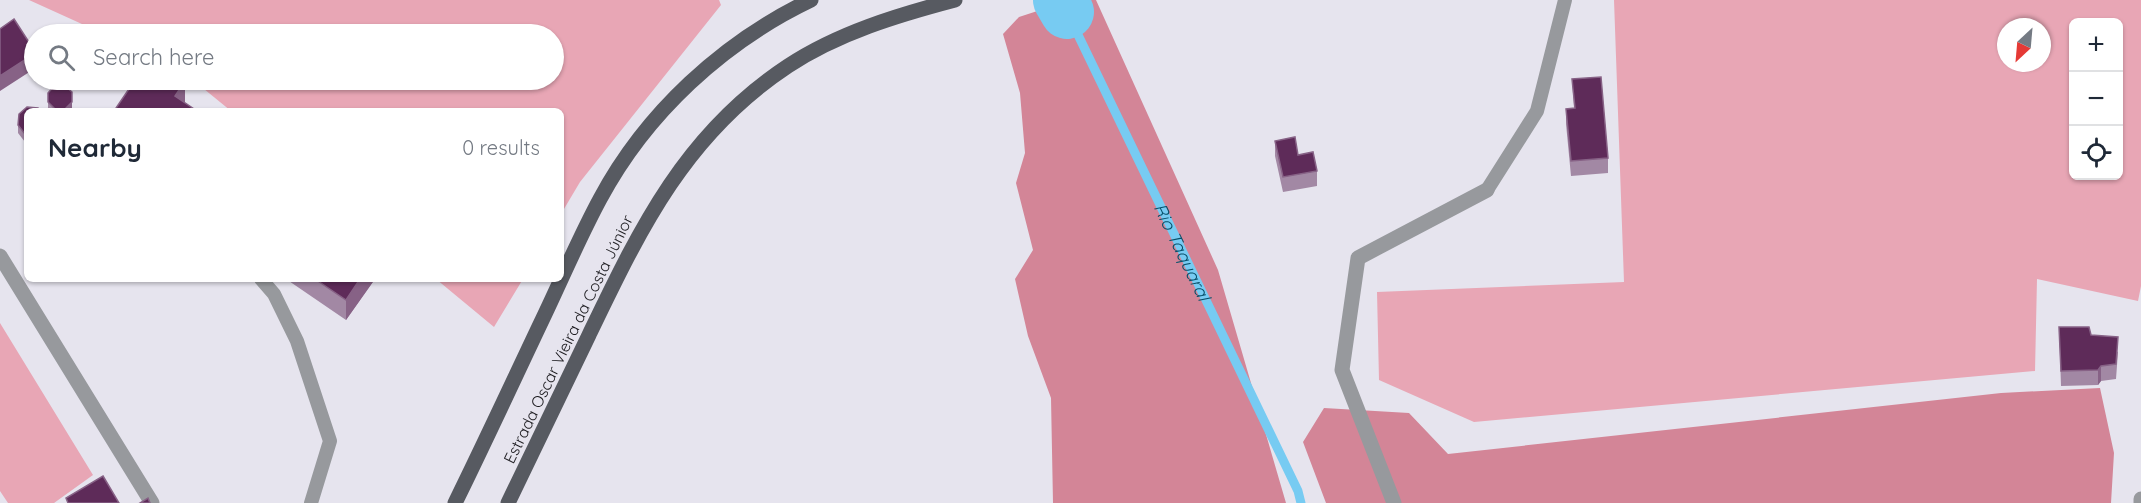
<!DOCTYPE html>
<meta charset="utf-8">
<style>
:root{--surface:#fff;--page:#f2f2f3;--text:#1f2937;--muted:#747a83;--line:#e0e1e3}
body{margin:0;font-family:Quicksand,sans-serif;background:var(--page);color:var(--text)}
.controls{position:absolute;right:18px;top:18px;display:grid;overflow:hidden;border-radius:9px;box-shadow:0 2px 4px #0004}
.controls button{width:54px;height:54px;display:grid;place-items:center;padding:0;border:0;border-bottom:2px solid var(--line);background:var(--surface);color:var(--text);font:30px sans-serif}
.compass{position:absolute;left:1997px;top:18px;width:54px;height:54px;border-radius:50%;background:var(--surface);box-shadow:0 2px 4px #0004;rotate:206deg}
.list{margin:0;padding:0;list-style:none}
h2{display:flex;justify-content:space-between;align-items:center;height:78px;margin:0;padding:0 24px;font-size:26px}
h2 small{font-size:20px;font-weight:400;color:var(--muted)}
.icon{flex:none;width:33px;height:33px;fill:none;stroke:currentColor;stroke-width:2;stroke-linecap:round;stroke-linejoin:round}
.map{position:relative;flex:none;width:2141px;height:503px;overflow:hidden}
.search{position:absolute;background:var(--surface);box-shadow:0 2px 4px #0004;left:24px;top:24px;width:540px;height:66px;display:flex;align-items:center;gap:15px;box-sizing:border-box;padding:0 21px;border-radius:33px;color:var(--muted);font-size:22px}
.panel{position:absolute;background:var(--surface);box-shadow:0 2px 4px #0004;left:24px;top:108px;width:540px;height:174px;border-radius:9px}
.map>svg:first-child{display:block}
.green{fill:#e8a6b5;fill-rule:evenodd}
.forest{fill:#d38597}
.lines{fill:none;stroke-linecap:round;stroke-linejoin:round}
.stream{stroke:#77cbf2;stroke-width:9}
.river{stroke:#77cbf2;stroke-width:54}
.lane{stroke:#97999d;stroke-width:14}
.street{stroke:#97999d;stroke-width:15}
.primary{stroke:#575a61;stroke-width:15}
.wall{fill:#a288a4}
.shaded-wall{fill:#876286}
.building{fill:#5e2b59;stroke:#876286;stroke-width:1.5}
.labels{text-anchor:middle;dominant-baseline:central;stroke-width:6;stroke-linejoin:round;paint-order:stroke}
.street-label{font-size:16px;fill:#1c1b1f;stroke:#e6e4ee}
.water-label{font-size:18px;font-style:italic;fill:#07506a;stroke:#e6e4ee}
</style>
<div class="map">
<svg width="2141" height="503" viewBox="0 0 2141 503">
<rect width="100%" height="100%" fill="#e6e4ee"/>
<path class="green" d="M 29,0 L 719,0 L 721,5 L 580,182 L 561,214 L 561,111 L 231,111 L 193,80 L 554,80 L 554,34 L 104,34 Z
M 1614,0 L 2141,0 L 2141,286 L 2138,301 L 2037,279 L 2035,371 L 1474,422 L 1379,380 L 1377,292 L 1624,282 ZM 2074,22 L 2118,22 L 2118,176 L 2074,176 ZM 2006,27 L 2042,27 L 2042,63 L 2006,63 Z
M 436,279 L 523,279 L 494,327 Z
M 0,323 L 93,475 L 54,503 L 8,503 L 0,491 Z"/>
<path class="forest" d="M 1071,0 L 1096,0 L 1218,270 L 1286,503 L 1053,503 L 1051,398 L 1028,336 L 1015,279 L 1033,250 L 1016,183 L 1025,153 L 1020,93 L 1003,34 L 1019,17 Z
M 2100,388 L 2114,453 L 2111,503 L 1326,503 L 1303,442 L 1324,408 L 1409,413 L 1448,454 L 2001,393 Z"/>
<g class="lines">
<path class="stream" id="s1" d="M 1067,12 L 1298,491 L 1301,503"/>
<path class="river" d="M 1060,0 L 1067,12"/>
<path class="lane" d="M 1487,190 L 1537,111 L 1565,0
M 261,279 L 274,294 L 297,341 L 330,441 L 311,503"/>
<path class="street" d="M 0,256 L 152,503
M 1394,503 L 1342,370 L 1358,258 L 1487,190
M 2141,503 L 2141,499"/>
<path class="primary" d="M 455,503 C 486,440 515,377 545,314 C 563,276 580,236 600,199 C 646,113 723,42 811,0
M 508,503 C 535,447 562,391 589,335 C 640,229 685,134 788,66 C 838,33 898,15 955,0"/>
</g>
<path class="wall" d="M 1572,79 L 1608,158 L 1608,173 L 1571,176 L 1566,124 L 1566,109 L 1574,108 Z
M 72,92 L 71,111 L 49,111 L 48,110 L 48,93 Z
M 27,111 L 27,142 L 25,142 L 18,133 L 18,125 Z
M 1275,141 L 1298,155 L 1317,171 L 1317,186 L 1283,192 L 1275,156 Z
M 286,279 L 375,279 L 346,320 Z
M 2059,327 L 2091,335 L 2118,352 L 2116,379 L 2101,381 L 2098,385 L 2061,386 Z"/>
<path class="shaded-wall" d="M 34,54 L 34,69 L 0,91 L 0,76 Z
M 185,81 L 185,102 L 178,111 L 175,96 Z
M 72,102 L 72,110 L 65,111 L 65,109 Z
M 360,279 L 375,279 L 346,320 L 346,300 Z
M 2101,366 L 2101,381 L 2098,385 L 2098,370 Z"/>
<path class="building" d="M 14,19 L 34,50 L 34,54 L 0,76 L 0,29 Z
M 1601,77 L 1608,158 L 1571,161 L 1566,109 L 1575,108 L 1572,79 Z
M 135,80 L 150,80 L 155,83 L 157,80 L 182,80 L 185,81 L 175,96 L 197,111 L 114,111 Z
M 55,85 L 65,86 L 72,92 L 72,102 L 65,109 L 55,109 L 48,102 L 48,93 Z
M 27,107 L 38,108 L 41,111 L 27,111 L 27,134 L 25,134 L 18,125 L 19,114 Z
M 1295,137 L 1298,155 L 1313,152 L 1317,171 L 1283,177 L 1275,141 Z
M 315,279 L 360,279 L 346,300 Z
M 2059,327 L 2089,327 L 2091,335 L 2118,337 L 2116,364 L 2101,366 L 2098,370 L 2061,371 Z
M 103,476 L 119,503 L 68,503 L 66,498 Z
M 148,498 L 150,503 L 140,503 Z"/>
<g class="labels">
<g class="street-label">
<text transform="translate(568 339) rotate(-64)">Estrada Oscar Vieira da Costa Júnior</text>
</g>
<g class="water-label">
<text stroke="none"><textPath href="#s1" startOffset="266">Rio Taquaral</textPath></text>
</g>
</g>
</svg>
<div class="controls">
<button>+</button>
<button>−</button>
<button><svg class="icon" aria-label="locate" viewBox="0 0 24 24"><circle cx="12" cy="12" r="6"/><path d="M12 2v4M12 18v4M2 12h4M18 12h4"/></svg></button>
</div>
<svg class="compass" viewBox="-18 -18 36 36"><path d="M0-13l5 13h-10z" fill="#e53935"/><path d="M0 13l5-13h-10z" fill="#747a83"/></svg>
<div class="search"><svg class="icon" aria-label="search" viewBox="0 0 24 24"><circle cx="10" cy="10" r="6"/><path d="M15 15l6 6"/></svg>Search here</div>
<section class="panel">
<h2>Nearby<small>0 results</small></h2>
<ul class="list">
</ul>
</section>
</div>
